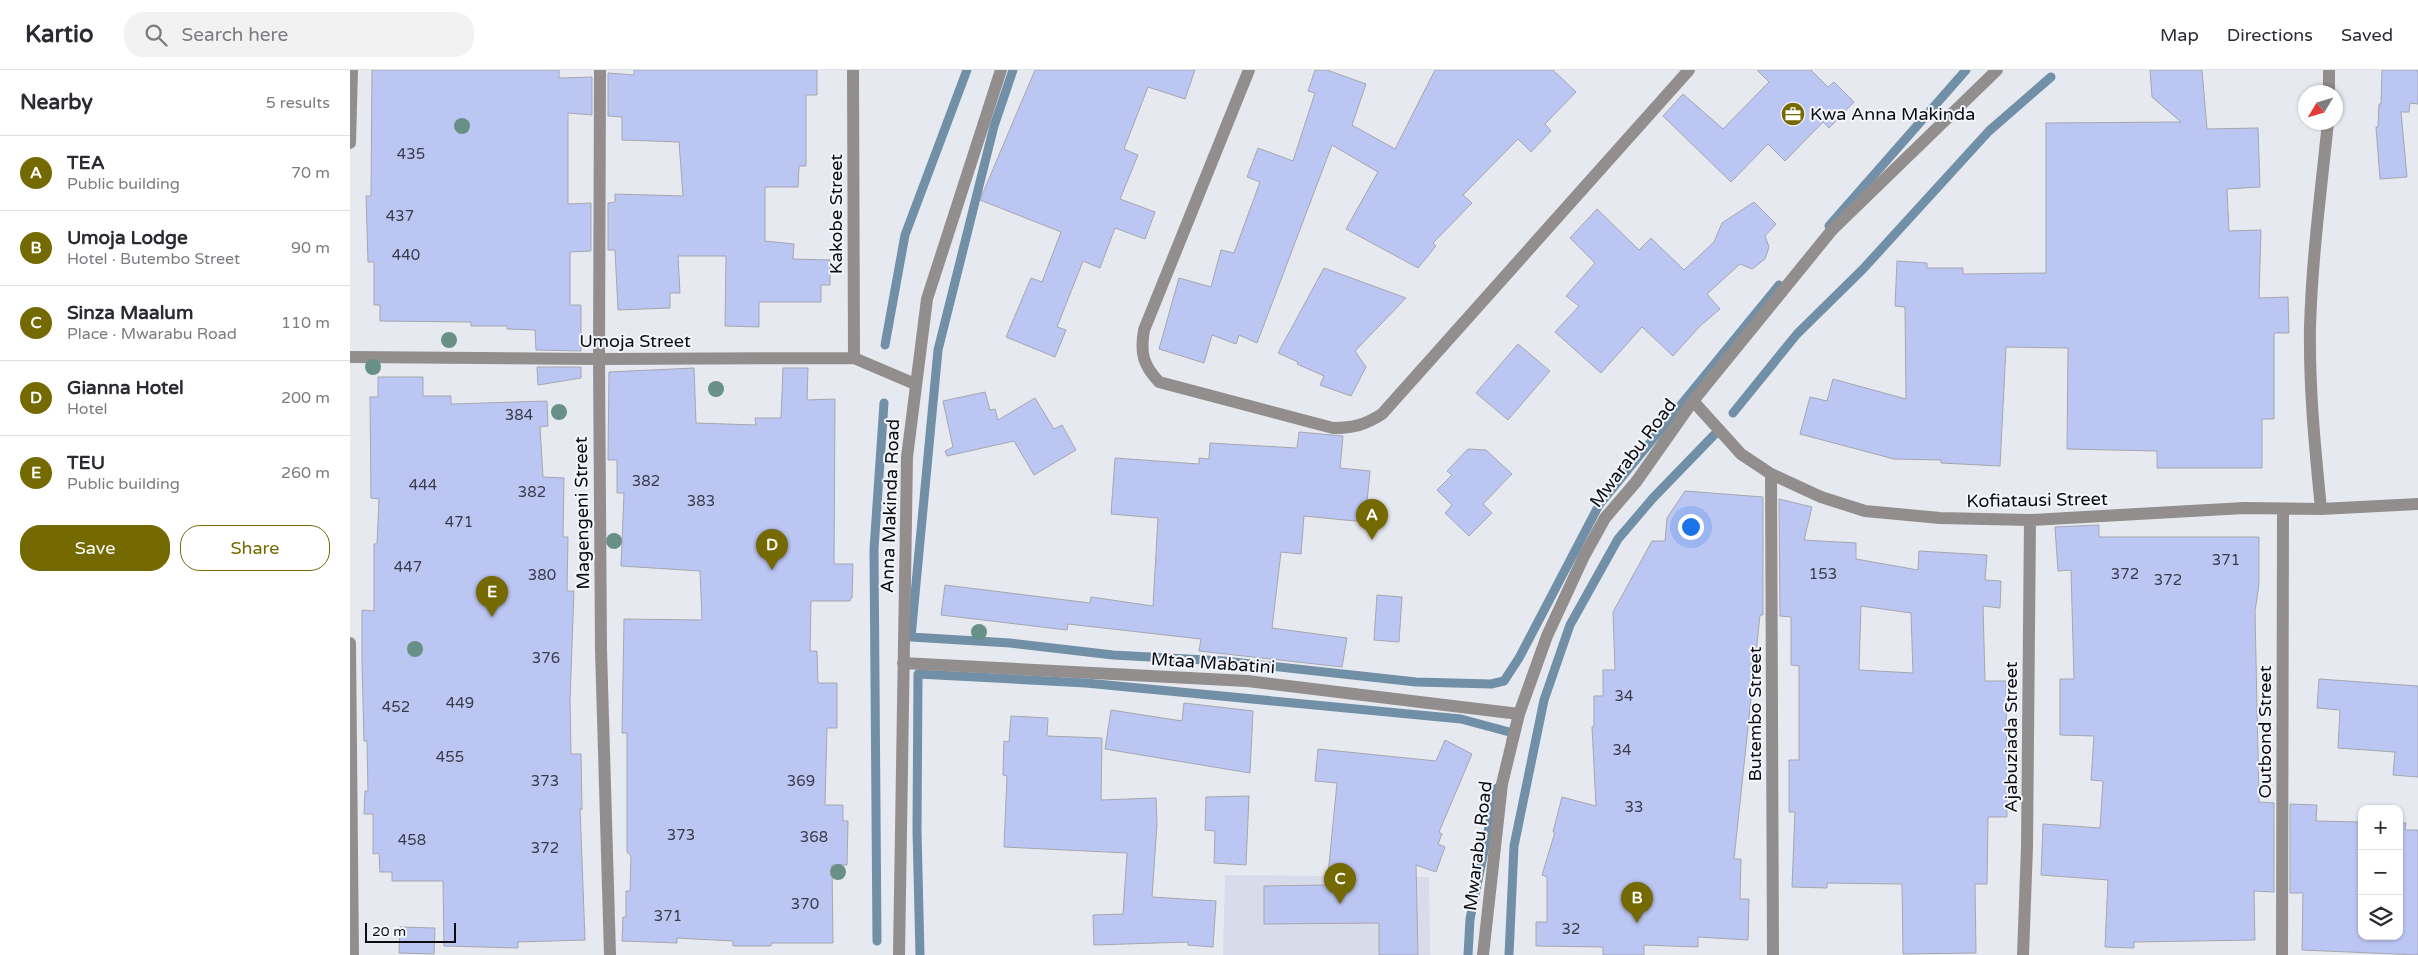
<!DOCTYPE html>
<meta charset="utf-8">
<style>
:root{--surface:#fff;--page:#f2f2f3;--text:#2b2b33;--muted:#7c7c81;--line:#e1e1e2;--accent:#756a02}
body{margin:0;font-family:"Varela Round",sans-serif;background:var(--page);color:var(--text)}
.controls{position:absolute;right:15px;bottom:15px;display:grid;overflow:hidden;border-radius:10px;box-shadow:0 1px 4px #0004}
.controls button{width:45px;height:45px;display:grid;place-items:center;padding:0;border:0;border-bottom:1px solid var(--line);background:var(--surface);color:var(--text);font:25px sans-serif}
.compass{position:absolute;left:1948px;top:15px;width:45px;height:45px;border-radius:50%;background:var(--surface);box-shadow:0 1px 4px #0004;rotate:232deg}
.scale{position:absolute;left:15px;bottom:12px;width:91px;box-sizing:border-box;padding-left:5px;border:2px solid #0d0d10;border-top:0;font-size:14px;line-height:18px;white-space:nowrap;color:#0d0d10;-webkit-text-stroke:4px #f4f6fe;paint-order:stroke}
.you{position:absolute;left:1340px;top:456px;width:18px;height:18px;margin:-12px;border:4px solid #fff;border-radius:50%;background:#1a73e8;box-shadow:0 0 0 8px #1a73e833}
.badge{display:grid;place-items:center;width:32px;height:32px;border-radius:50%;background:var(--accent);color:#fff;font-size:16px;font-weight:700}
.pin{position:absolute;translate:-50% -41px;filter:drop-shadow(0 1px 2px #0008)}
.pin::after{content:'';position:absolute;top:26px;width:18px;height:15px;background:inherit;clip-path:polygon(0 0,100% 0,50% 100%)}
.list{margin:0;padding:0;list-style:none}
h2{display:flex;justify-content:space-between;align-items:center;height:65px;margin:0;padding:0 20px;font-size:21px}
h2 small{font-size:16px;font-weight:400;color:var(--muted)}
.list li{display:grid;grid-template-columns:32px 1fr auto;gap:15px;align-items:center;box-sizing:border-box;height:75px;padding:0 20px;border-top:1px solid var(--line)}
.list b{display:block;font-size:19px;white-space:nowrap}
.list p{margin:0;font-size:16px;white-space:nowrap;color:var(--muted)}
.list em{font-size:16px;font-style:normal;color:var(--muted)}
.actions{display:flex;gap:10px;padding:15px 20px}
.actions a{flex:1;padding:11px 0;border:1px solid var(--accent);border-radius:20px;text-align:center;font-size:18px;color:var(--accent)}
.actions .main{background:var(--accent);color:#fff}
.icon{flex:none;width:28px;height:28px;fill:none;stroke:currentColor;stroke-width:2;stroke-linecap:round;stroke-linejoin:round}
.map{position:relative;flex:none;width:2068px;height:885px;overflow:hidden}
header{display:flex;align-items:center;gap:30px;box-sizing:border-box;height:70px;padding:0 25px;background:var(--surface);border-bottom:1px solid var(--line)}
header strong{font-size:24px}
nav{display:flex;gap:28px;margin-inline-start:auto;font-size:18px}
.search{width:350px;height:45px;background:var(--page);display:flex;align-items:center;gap:12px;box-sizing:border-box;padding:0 18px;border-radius:20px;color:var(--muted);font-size:19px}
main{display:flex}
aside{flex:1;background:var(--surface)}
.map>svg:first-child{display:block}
.built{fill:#d8dcea}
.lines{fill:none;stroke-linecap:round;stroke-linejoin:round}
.stream{stroke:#718fa6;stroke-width:9}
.building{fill:#bcc6f3;stroke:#a5a7ae;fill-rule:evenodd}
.minor{stroke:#928e8d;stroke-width:12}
.tree{fill:#689087}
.labels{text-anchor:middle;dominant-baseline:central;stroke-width:4;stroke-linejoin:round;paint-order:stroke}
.number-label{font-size:15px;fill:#393b49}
.poi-label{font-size:18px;fill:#0d0d10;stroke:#f4f6fe;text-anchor:start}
.street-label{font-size:18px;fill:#0d0d10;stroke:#f4f6fe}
</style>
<header>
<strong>Kartio</strong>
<div class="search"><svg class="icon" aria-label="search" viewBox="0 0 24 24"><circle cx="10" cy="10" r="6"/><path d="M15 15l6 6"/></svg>Search here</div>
<nav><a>Map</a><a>Directions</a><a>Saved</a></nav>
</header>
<main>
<aside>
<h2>Nearby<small>5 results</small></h2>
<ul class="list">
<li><span class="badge">A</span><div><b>TEA</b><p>Public building</p></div><em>70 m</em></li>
<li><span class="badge">B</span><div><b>Umoja Lodge</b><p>Hotel · Butembo Street</p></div><em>90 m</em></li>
<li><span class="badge">C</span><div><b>Sinza Maalum</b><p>Place · Mwarabu Road</p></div><em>110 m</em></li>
<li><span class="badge">D</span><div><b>Gianna Hotel</b><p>Hotel</p></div><em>200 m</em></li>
<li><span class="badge">E</span><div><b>TEU</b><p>Public building</p></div><em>260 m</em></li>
</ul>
<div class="actions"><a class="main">Save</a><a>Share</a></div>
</aside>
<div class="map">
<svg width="2068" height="885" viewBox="0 0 2068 885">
<rect width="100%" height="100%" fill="#e7e9f0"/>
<path class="built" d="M 875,805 L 1079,807 L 1080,885 L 873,885 Z"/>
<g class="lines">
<path class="stream" d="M 663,0 L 644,56 L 588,280 L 561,567 L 660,573 L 763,585 L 874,591 L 1066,612 L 1141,614 L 1154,611 L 1169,588 L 1249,435 L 1429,215
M 1479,156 L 1616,0
M 535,275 L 555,165 L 617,0
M 1383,343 L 1447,264 L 1513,199 L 1639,61 L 1701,7
M 527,871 L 524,479 L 534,333
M 570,885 L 567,760 L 568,604 L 736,613 L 1111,649 L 1163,663 L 1161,670
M 1118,885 L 1120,849 L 1147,718
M 1159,885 L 1164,776 L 1194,630 L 1220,555 L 1268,469 L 1303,428 L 1364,365"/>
</g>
<path class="building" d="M 22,0 L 209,0 L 209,8 L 242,7 L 242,45 L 218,43 L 218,134 L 241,133 L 241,181 L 220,182 L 220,235 L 231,235 L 231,281 L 186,280 L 185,260 L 157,259 L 157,256 L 121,256 L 121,252 L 30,251 L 30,235 L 24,235 L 24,192 L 18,192 L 16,126 L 21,126 Z
M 284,0 L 467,0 L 467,25 L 456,25 L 456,96 L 449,96 L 448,117 L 415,117 L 415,171 L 444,174 L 443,189 L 480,190 L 480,215 L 471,215 L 471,232 L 409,232 L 409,257 L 375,256 L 376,186 L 328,186 L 330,223 L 320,223 L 320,238 L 268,240 L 265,180 L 258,180 L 258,133 L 265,132 L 265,124 L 333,126 L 329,72 L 272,70 L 272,47 L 258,46 L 258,3 L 284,5 Z
M 685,0 L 845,0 L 835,29 L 798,17 L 774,79 L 788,85 L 770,129 L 805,142 L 795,169 L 765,158 L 750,198 L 733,191 L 707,257 L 716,260 L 705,287 L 656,267 L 681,208 L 692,212 L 711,162 L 630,130 Z
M 965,0 L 977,0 L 1016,14 L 1002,55 L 1045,79 L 1085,0 L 1203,0 L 1226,22 L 1195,54 L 1201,61 L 1181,82 L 1168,69 L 1113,125 L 1122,133 L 1083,173 L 1086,176 L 1068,198 L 996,159 L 1028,102 L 982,75 L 907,273 L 889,265 L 886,274 L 862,265 L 854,293 L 809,279 L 829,208 L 861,217 L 871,180 L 884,183 L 910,112 L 897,107 L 908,78 L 943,91 L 965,23 L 958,21 Z
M 1407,0 L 1461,0 L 1478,17 L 1484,12 L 1504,32 L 1479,58 L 1473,52 L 1435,91 L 1418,74 L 1381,112 L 1313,46 L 1333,24 L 1373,59 L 1419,12 Z
M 1800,0 L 1852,0 L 1857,59 L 1908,58 L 1910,117 L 1877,119 L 1879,161 L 1911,160 L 1909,228 L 1938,227 L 1939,263 L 1924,263 L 1924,349 L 1912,349 L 1912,398 L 1807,398 L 1807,381 L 1717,379 L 1718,278 L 1656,277 L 1650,396 L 1591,393 L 1591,390 L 1544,389 L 1450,364 L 1460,327 L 1477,331 L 1483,309 L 1556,329 L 1555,237 L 1545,236 L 1547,191 L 1577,193 L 1577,198 L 1613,198 L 1613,204 L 1696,203 L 1696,53 L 1831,52 L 1802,27 Z
M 2032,0 L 2068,0 L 2068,34 L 2060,33 L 2059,42 L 2051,42 L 2057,107 L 2030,109 L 2026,57 L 2028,57 L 2029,34 L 2031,34 Z
M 1404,132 L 1426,154 L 1415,166 L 1419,177 L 1415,189 L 1402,199 L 1390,194 L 1357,224 L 1370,239 L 1350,256 L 1323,286 L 1292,257 L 1251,303 L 1205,262 L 1229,236 L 1216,226 L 1245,193 L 1220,168 L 1247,139 L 1289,180 L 1301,168 L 1334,200 L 1364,172 L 1372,153 Z
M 974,198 L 1056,228 L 1005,281 L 1016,297 L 1001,326 L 970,315 L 974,306 L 947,294 L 948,292 L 928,283 Z
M 1168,274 L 1200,301 L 1158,350 L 1126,323 Z
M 187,297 L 231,297 L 231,308 L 188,315 Z
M 344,298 L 346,353 L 406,355 L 405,348 L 431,348 L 433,298 L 458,298 L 457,330 L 485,329 L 484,494 L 503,494 L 502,528 L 500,529 L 500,531 L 461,531 L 460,581 L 467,581 L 468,613 L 487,613 L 487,658 L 477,658 L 475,735 L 493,735 L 493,751 L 498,751 L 497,795 L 482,795 L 483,873 L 421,873 L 421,876 L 383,876 L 383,871 L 327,868 L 327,873 L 272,871 L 273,847 L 276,847 L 276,821 L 280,821 L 281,786 L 277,782 L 277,663 L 272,663 L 274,549 L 352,550 L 350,501 L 271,496 L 274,423 L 267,423 L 267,390 L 258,390 L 259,302 Z
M 28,307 L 73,307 L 73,326 L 101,326 L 101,334 L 197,331 L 198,356 L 190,357 L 193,407 L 214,408 L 213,467 L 218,467 L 217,521 L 224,521 L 220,630 L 221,684 L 231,684 L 232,740 L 230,738 L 235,870 L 168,872 L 168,878 L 94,876 L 93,811 L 42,811 L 42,802 L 30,802 L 29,783 L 23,784 L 23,744 L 14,744 L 15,721 L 18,721 L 17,671 L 14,671 L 12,592 L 12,540 L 24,541 L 24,474 L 27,474 L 29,429 L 21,428 L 20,327 L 28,327 Z
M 635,322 L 640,340 L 645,339 L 648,350 L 685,328 L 704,359 L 712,355 L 726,380 L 684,405 L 664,371 L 597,386 L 595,381 L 603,377 L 593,331 Z
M 949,362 L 993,366 L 990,398 L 1020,401 L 1015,452 L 954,446 L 951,484 L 931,482 L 922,558 L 997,568 L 992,597 L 849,581 L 851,569 L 718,554 L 717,560 L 591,545 L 595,515 L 740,533 L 741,527 L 803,536 L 808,448 L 761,444 L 765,388 L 849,394 L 849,388 L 859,389 L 860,373 L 947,378 Z
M 1118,379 L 1136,380 L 1162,404 L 1133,434 L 1142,443 L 1119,466 L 1095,443 L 1102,435 L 1087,420 L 1102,405 L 1097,401 Z
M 1335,421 L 1413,427 L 1413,545 L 1410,545 L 1405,594 L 1401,594 L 1401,629 L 1384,789 L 1391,789 L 1390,829 L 1399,829 L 1398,870 L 1348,867 L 1348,877 L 1294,875 L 1294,885 L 1253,885 L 1253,877 L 1186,876 L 1186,852 L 1197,852 L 1197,807 L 1192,805 L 1205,762 L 1203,762 L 1212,727 L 1246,736 L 1242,657 L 1244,656 L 1244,626 L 1253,626 L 1253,600 L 1265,600 L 1263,542 L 1302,471 L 1315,471 L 1317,448 Z
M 1429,429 L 1462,437 L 1454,470 L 1506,473 L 1506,489 L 1568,500 L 1569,481 L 1637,485 L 1635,510 L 1651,511 L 1650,538 L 1633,536 L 1635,611 L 1656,611 L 1657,747 L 1638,747 L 1637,814 L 1625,814 L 1626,883 L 1553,884 L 1552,814 L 1477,813 L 1477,818 L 1442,817 L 1445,742 L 1439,742 L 1439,690 L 1449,690 L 1449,596 L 1441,595 L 1441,547 L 1430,546 ZM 1511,536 L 1561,543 L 1563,603 L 1509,600 Z
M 1749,455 L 1749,467 L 1909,467 L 1909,514 L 1905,541 L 1909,732 L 1924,733 L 1924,822 L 1904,821 L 1905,870 L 1784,872 L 1784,878 L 1755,877 L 1758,810 L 1691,805 L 1693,754 L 1750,758 L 1753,711 L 1741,710 L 1744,666 L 1710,665 L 1710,609 L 1724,609 L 1721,500 L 1708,501 L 1705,457 Z
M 1027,525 L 1052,527 L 1049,572 L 1024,570 Z
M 1969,609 L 2068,616 L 2068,707 L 2043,705 L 2045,682 L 1988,678 L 1990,640 L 1967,638 Z
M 834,633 L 903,641 L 900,703 L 755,679 L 761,640 L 832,651 Z
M 661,646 L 698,648 L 697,666 L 752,668 L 751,730 L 806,728 L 807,754 L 802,827 L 866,831 L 863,877 L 838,875 L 838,872 L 744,875 L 743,845 L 773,844 L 777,783 L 654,777 L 657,706 L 653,705 L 654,671 L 659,672 Z
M 1095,670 L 1122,684 L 1089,762 L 1092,764 L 1088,774 L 1095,777 L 1086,802 L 1066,795 L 1068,885 L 1029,885 L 1029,853 L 914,854 L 914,816 L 977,815 L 987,713 L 965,711 L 968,679 L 1086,691 Z
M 899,726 L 896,795 L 864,793 L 865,761 L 855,760 L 856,727 Z
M 1940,734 L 1967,735 L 1966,751 L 2012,752 L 2012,866 L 2049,866 L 2049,753 L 2056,753 L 2055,760 L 2068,760 L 2068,885 L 1952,880 L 1953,823 L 1940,823 Z
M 50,857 L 85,858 L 84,884 L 49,883 Z"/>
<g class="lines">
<path class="minor" d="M 250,0 L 249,289 L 251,580 L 260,885
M 503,0 L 504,288
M 899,0 L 794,260 C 790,283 793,295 809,312 L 983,358 C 1003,358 1015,355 1032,344 L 1339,0
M 1979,22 L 1979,0
M 0,73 L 2,0
M 0,287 L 249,289 L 504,288 L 565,314
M 1343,331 L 1391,384 L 1421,404 L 1471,427 L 1515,441 L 1590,448 L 1680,450 L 1894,438 L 1971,439 L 2068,434
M 1421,404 L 1423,885
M 1971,439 C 1965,378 1959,318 1960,257 C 1962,188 1971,121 1978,52
M 0,573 L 3,885
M 553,593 L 897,611 L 1169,644
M 549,885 L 557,387 L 577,229 L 651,0
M 1133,885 L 1152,714 L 1169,644 L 1197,566 L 1234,486 L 1255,448 L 1286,412 L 1343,331 L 1482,160 L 1647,0
M 1673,885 L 1677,777 L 1680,450
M 1932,885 L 1933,439"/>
</g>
<g class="tree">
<circle cx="112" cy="56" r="8"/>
<circle cx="99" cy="270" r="8"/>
<circle cx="23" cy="297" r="8"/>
<circle cx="366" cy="319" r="8"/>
<circle cx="209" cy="342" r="8"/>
<circle cx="264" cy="471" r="8"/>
<circle cx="629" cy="562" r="8"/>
<circle cx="65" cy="579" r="8"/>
<circle cx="488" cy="802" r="8"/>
</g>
<defs>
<g id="office-disc" transform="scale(1.25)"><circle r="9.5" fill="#756a02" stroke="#f4f6fe"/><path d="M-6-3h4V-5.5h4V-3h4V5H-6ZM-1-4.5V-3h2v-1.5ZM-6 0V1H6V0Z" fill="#fff"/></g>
</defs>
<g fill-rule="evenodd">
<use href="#office-disc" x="1443" y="44"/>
</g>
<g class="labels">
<g class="number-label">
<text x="61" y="84">435</text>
<text x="50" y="146">437</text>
<text x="56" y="185">440</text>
<text x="169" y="345">384</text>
<text x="296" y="411">382</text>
<text x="73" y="415">444</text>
<text x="182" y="422">382</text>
<text x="351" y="431">383</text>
<text x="109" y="452">471</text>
<text x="1876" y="490">371</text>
<text x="58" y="497">447</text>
<text x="1473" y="504">153</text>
<text x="1775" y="504">372</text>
<text x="192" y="505">380</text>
<text x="1818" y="510">372</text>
<text x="196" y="588">376</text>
<text x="1274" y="626">34</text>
<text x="110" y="633">449</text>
<text x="46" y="637">452</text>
<text x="1272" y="680">34</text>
<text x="100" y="687">455</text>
<text x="195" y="711">373</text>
<text x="451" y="711">369</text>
<text x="1284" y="737">33</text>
<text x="331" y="765">373</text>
<text x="464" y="767">368</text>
<text x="62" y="770">458</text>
<text x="195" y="778">372</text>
<text x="455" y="834">370</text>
<text x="318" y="846">371</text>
<text x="1221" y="859">32</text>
</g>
<g class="poi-label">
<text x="1460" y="44">Kwa Anna Makinda</text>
</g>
<g class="street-label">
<text transform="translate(486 144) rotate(-90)">Kakobe Street</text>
<text x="285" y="271">Umoja Street</text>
<text transform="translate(1283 383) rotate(-53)">Mwarabu Road</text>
<text transform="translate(1687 430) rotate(-1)">Kofiatausi Street</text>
<text transform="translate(540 436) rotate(-88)">Anna Makinda Road</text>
<text transform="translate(232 443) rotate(-91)">Magengeni Street</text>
<text transform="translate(863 593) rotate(4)">Mtaa Mabatini</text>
<text transform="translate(1405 644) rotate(-90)">Butembo Street</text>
<text transform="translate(1915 662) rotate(-90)">Outbond Street</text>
<text transform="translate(1661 667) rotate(-90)">Ajabuziada Street</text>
<text transform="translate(1128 776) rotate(-83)">Mwarabu Road</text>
</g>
</g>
</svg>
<div class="controls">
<button>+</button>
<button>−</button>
<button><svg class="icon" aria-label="layers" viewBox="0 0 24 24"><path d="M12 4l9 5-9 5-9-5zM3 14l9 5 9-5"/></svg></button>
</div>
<svg class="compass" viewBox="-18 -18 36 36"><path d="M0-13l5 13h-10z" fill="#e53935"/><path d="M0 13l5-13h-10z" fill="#7c7c81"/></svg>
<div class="scale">20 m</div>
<div class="you"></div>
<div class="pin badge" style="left:1022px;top:470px">A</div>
<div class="pin badge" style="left:1287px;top:853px">B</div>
<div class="pin badge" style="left:990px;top:834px">C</div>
<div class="pin badge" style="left:422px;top:500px">D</div>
<div class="pin badge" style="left:142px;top:547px">E</div>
</div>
</main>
